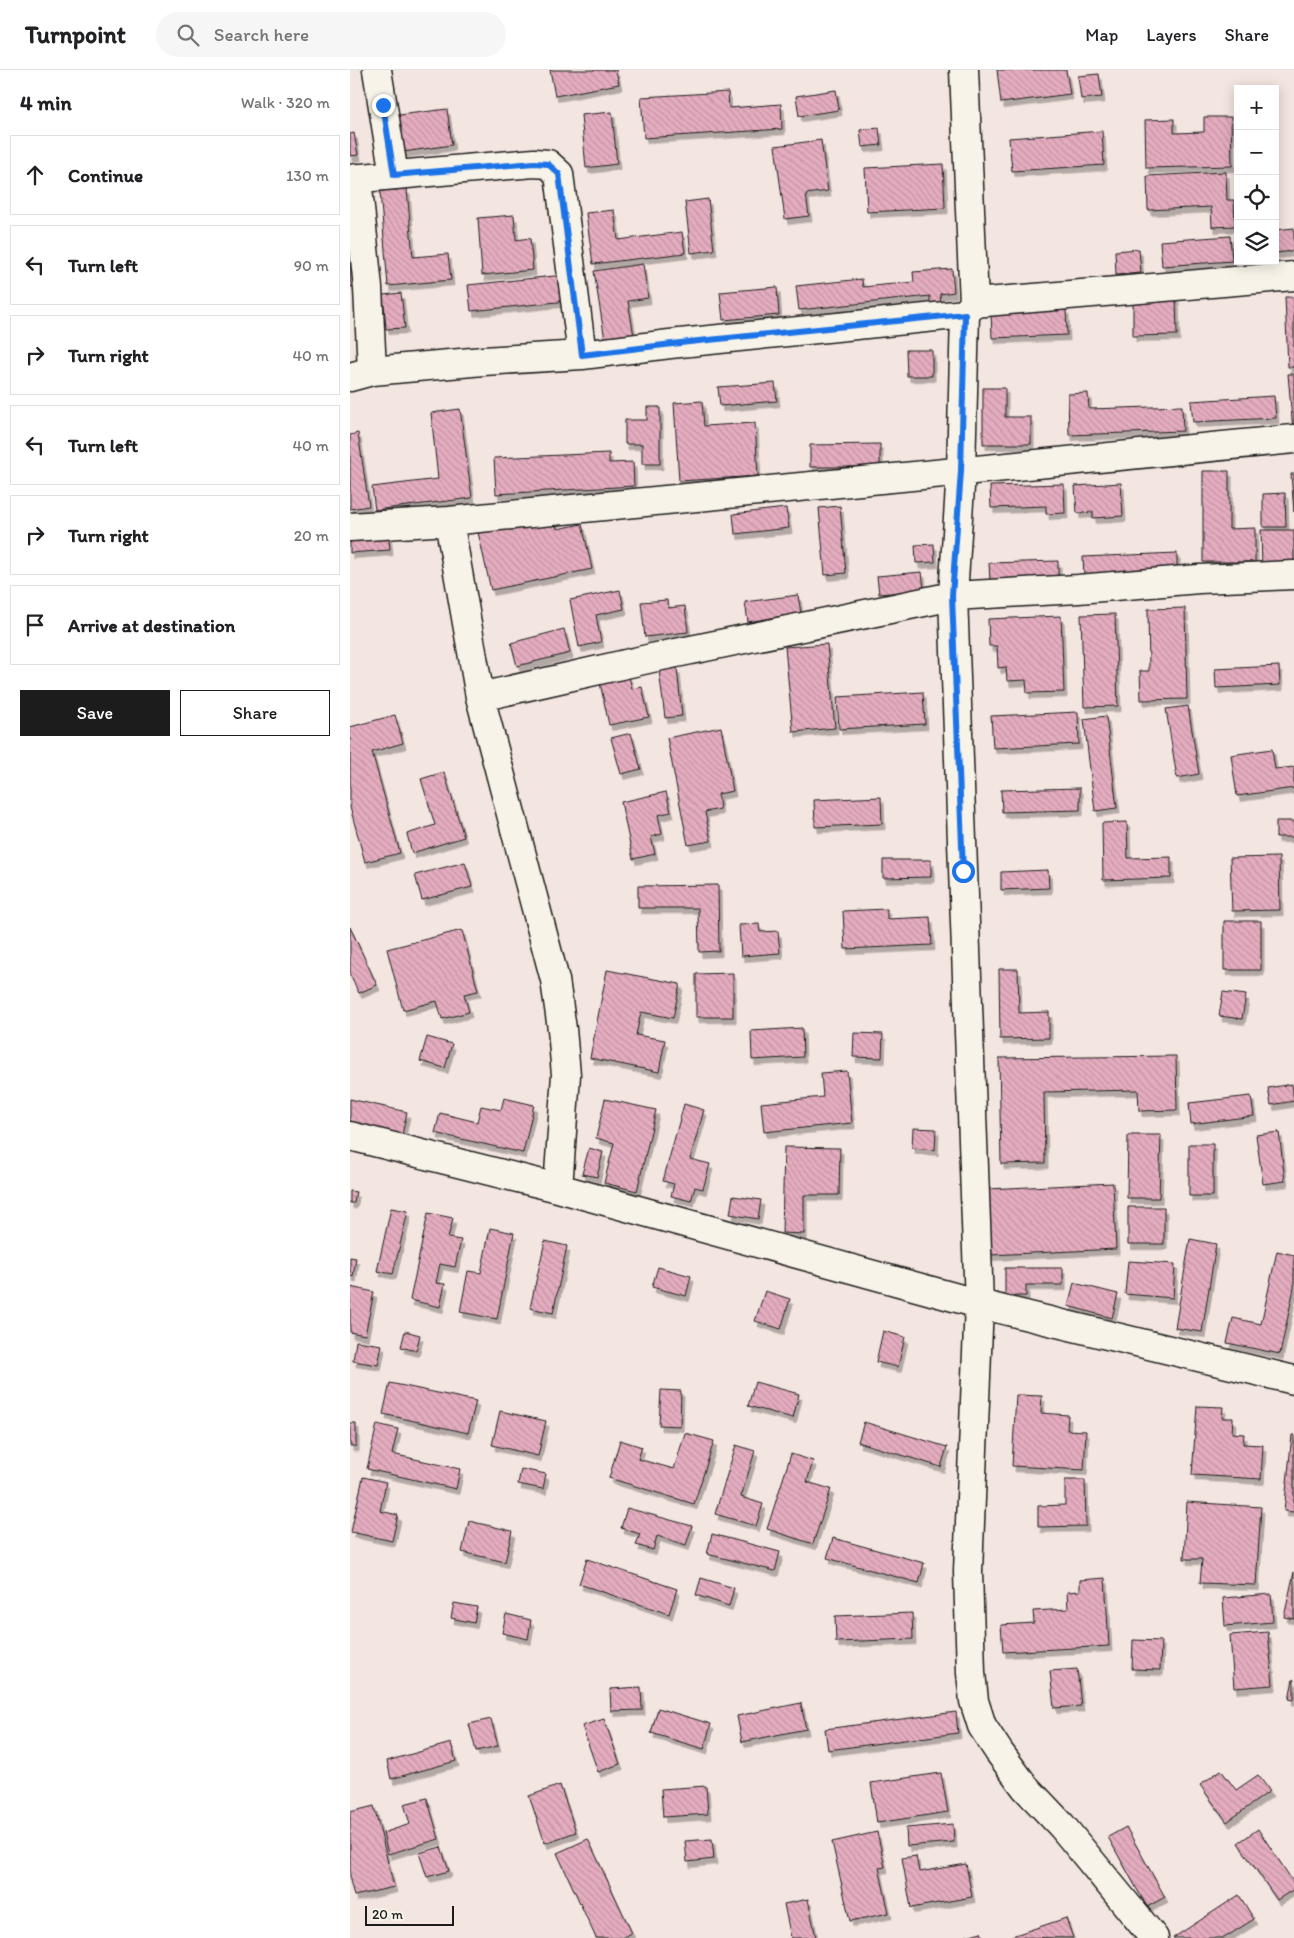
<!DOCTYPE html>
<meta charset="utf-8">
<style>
:root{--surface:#fff;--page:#f6f6f6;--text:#202124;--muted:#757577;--line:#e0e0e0;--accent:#1c1c1c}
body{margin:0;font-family:Itim,sans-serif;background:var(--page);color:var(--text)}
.controls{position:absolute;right:15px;top:15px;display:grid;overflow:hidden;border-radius:0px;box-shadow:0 2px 12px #0003}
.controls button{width:45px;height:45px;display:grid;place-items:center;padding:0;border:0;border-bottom:1px solid var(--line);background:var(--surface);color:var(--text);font:25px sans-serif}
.scale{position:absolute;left:15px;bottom:12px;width:89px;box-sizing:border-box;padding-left:5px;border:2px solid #1c1c1c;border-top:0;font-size:14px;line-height:18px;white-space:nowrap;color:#1c1c1c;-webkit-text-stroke:4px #f7f3e8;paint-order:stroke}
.stop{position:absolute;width:15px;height:15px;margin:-11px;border:4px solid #1a73e8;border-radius:50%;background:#fff}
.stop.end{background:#1a73e8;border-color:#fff;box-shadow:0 1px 5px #0008}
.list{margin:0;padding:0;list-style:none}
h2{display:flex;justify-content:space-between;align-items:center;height:65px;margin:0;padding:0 20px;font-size:21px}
h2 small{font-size:16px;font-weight:400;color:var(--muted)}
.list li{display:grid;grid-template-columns:32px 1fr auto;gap:15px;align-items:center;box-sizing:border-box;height:80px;margin:0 10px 10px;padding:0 10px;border:1px solid var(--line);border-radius:0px}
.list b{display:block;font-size:19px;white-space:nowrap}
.list em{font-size:16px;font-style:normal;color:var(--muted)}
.actions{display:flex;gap:10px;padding:15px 20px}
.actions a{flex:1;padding:11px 0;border:1px solid var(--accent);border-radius:0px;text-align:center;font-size:18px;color:var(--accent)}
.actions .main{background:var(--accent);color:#fff}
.icon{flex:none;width:28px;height:28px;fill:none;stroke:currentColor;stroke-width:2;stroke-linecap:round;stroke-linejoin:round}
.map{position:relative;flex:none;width:944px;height:1868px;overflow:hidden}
header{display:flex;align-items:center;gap:30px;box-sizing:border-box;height:70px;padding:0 25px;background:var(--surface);border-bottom:1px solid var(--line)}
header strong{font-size:24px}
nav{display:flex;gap:28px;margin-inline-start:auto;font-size:18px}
.search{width:350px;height:45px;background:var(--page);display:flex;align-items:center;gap:12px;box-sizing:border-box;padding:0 18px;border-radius:28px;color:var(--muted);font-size:19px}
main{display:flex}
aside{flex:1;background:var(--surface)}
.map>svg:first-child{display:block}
.building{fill:url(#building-back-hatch);stroke:#1c1c1c;filter:url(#shadow)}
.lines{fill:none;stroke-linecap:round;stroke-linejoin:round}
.minor-casing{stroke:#1c1c1c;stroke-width:31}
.minor{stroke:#f7f3e8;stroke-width:28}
.route{stroke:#1a73e8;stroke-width:6}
</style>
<header>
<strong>Turnpoint</strong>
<div class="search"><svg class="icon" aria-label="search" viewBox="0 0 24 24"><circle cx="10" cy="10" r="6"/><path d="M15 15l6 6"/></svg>Search here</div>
<nav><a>Map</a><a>Layers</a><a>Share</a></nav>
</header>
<main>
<aside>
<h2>4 min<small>Walk · 320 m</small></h2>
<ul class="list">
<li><svg class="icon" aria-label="ahead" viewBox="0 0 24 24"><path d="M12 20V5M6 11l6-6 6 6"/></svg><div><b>Continue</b></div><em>130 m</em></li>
<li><svg class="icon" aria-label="left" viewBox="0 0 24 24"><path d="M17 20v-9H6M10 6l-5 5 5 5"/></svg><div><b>Turn left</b></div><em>90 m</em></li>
<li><svg class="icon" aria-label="right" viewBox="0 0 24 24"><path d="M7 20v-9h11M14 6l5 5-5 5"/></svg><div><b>Turn right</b></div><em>40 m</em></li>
<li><svg class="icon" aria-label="left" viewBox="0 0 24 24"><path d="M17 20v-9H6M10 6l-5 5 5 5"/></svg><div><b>Turn left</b></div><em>40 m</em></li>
<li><svg class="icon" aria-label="right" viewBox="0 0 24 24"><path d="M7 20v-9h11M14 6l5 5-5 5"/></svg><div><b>Turn right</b></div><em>20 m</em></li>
<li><svg class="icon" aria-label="arrive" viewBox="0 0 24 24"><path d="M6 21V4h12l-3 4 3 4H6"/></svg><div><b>Arrive at destination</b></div></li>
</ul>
<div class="actions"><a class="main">Save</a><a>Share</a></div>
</aside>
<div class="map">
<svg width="944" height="1868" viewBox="0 0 944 1868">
<defs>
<pattern id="building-back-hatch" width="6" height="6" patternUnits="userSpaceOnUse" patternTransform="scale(1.25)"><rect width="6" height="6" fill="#e4acbf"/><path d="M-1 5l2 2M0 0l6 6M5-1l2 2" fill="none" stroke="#c393a4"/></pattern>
<filter id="shadow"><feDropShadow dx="3" dy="5.5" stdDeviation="0" flood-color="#0004"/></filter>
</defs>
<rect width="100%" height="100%" fill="#f3e5e0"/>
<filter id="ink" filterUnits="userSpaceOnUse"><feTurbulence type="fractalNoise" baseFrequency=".02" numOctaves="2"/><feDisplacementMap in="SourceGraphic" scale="10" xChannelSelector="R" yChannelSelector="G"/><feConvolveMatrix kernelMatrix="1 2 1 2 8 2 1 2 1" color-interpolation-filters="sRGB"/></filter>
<g filter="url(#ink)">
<path class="building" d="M 200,0 L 266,0 L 269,14 L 205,26 Z
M 647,0 L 716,0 L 720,24 L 651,33 Z
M 749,4 L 752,27 L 731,29 L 728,6 Z
M 486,20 L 489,40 L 449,46 L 446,26 Z
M 378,22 L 379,38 L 431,34 L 432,59 L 294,68 L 291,27 Z
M 97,39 L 102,75 L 46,83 L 41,46 Z
M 262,42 L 267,94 L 236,98 L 231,45 Z
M 854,47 L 881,47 L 882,96 L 796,98 L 795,50 L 824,49 L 824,63 L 854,62 Z
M 529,58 L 531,75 L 512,77 L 510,60 Z
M 752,61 L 754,95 L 662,101 L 659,68 Z
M 4,63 L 8,85 L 0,86 L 0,64 Z
M 471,70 L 478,121 L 456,124 L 459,146 L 435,149 L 425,76 Z
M 593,94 L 595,138 L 517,142 L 515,98 Z
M 876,102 L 877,130 L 884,130 L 885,156 L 862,157 L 861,137 L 798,140 L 797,106 Z
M 57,119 L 63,187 L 98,184 L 101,210 L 38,216 L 30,121 Z
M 358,129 L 364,180 L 341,183 L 335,132 Z
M 264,140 L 268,170 L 332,162 L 335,183 L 243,194 L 236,143 Z
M 164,145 L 166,170 L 180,168 L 183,200 L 132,205 L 128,148 Z
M 944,158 L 944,181 L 925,183 L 925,160 Z
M 0,166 L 10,215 L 0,217 Z
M 880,166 L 882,191 L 812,196 L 810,171 Z
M 789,179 L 791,203 L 766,205 L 765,181 Z
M 293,194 L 298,228 L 278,231 L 284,266 L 255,270 L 244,201 Z
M 602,199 L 604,222 L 590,224 L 591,233 L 580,234 L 580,226 L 449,240 L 446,216 L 512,209 L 513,217 L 564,212 L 563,202 Z
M 214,205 L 217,231 L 121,241 L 118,215 Z
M 427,217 L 429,245 L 373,250 L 370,222 Z
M 51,223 L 55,258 L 36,259 L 33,225 Z
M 826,227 L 827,265 L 783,266 L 783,228 Z
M 935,227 L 944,227 L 944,297 L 938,297 Z
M 716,239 L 717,265 L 642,268 L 641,242 Z
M 556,280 L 582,280 L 582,306 L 557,306 Z
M 938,304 L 944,304 L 944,360 L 943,361 Z
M 425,313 L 427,331 L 370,336 L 368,317 Z
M 633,318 L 655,318 L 655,347 L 681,347 L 681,374 L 633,374 Z
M 738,323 L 739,339 L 832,336 L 833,361 L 719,365 L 718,324 Z
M 924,326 L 926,348 L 843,352 L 841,331 Z
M 352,331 L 354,356 L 405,353 L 408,406 L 329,411 L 324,333 Z
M 297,337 L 310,337 L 310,394 L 292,394 L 292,374 L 275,374 L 275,350 L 297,350 Z
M 110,339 L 122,428 L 25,440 L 22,417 L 88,409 L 81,343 Z
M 8,363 L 19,436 L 0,439 L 0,365 Z
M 530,374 L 530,397 L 460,397 L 460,375 Z
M 259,383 L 259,393 L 283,392 L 284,416 L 146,424 L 144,388 Z
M 853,401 L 879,401 L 879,459 L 905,458 L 905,492 L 853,492 Z
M 941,404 L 944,404 L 944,442 Z
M 771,413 L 773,446 L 743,448 L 743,442 L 727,443 L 725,416 Z
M 714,414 L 715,443 L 696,444 L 696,436 L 641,438 L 640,416 Z
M 935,423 L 936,457 L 913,457 L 913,424 Z
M 490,436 L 496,503 L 475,505 L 469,438 Z
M 436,438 L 439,458 L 385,464 L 383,444 Z
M 204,446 L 207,459 L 232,454 L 242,499 L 141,520 L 128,462 Z
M 38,460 L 40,480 L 0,483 L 0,463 Z
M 911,460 L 944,460 L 944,497 L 912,497 Z
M 584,474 L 585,492 L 566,493 L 565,475 Z
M 827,483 L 827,504 L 734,507 L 733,487 Z
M 708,491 L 708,508 L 640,511 L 639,493 Z
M 572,502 L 574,520 L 529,524 L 527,506 Z
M 270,520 L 274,539 L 246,545 L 251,572 L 229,577 L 220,530 Z
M 448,525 L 451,543 L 398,552 L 395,532 Z
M 317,530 L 318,538 L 335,536 L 338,562 L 295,567 L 291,532 Z
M 835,538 L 837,629 L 791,630 L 790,601 L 799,601 L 798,539 Z
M 765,544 L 768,636 L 734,637 L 731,545 Z
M 711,546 L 714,622 L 677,623 L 676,610 L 657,611 L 656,597 L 648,598 L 647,576 L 639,576 L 638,549 Z
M 214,559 L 220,583 L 167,596 L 161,573 Z
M 477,574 L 485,658 L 443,662 L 435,577 Z
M 929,596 L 930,615 L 866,618 L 865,599 Z
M 327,598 L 332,646 L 315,648 L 309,600 Z
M 279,606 L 282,619 L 292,617 L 299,647 L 259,655 L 250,613 Z
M 573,622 L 575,654 L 489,659 L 487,627 Z
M 838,636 L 849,704 L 827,708 L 816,639 Z
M 728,642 L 729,674 L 643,678 L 641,646 Z
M 45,645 L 53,673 L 22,682 L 50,783 L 15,792 L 0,737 L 0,657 Z
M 756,646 L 767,738 L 745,741 L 734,649 Z
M 371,657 L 383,721 L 368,724 L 370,739 L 355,742 L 361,771 L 338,775 L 317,668 Z
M 281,663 L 291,699 L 271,704 L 261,668 Z
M 922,679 L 925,699 L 944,697 L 944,718 L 887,726 L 881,685 Z
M 94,702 L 114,767 L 62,783 L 57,764 L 85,755 L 71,709 Z
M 730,718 L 730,740 L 652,742 L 651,720 Z
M 316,722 L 321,742 L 308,745 L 312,764 L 301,767 L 305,784 L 283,789 L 271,732 Z
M 531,727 L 532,754 L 465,757 L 464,730 Z
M 926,751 L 944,751 L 944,767 L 926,767 Z
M 777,752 L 778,788 L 821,787 L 821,808 L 753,810 L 752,753 Z
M 929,787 L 930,840 L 882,841 L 880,788 Z
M 533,790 L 581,790 L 581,807 L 533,808 Z
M 115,792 L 122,817 L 72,830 L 65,805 Z
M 698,800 L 699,818 L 651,820 L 651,802 Z
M 368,815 L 369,881 L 349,882 L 348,838 L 288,838 L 288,816 Z
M 537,839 L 537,849 L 580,847 L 582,875 L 495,879 L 493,841 Z
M 874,851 L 911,851 L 911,900 L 874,900 Z
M 409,854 L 410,862 L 428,861 L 430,883 L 391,886 L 389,855 Z
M 0,857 L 27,915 L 9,923 L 0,905 Z
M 112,860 L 128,921 L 114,924 L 119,942 L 92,949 L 87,931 L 53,940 L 37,879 Z
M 649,899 L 668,899 L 669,943 L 699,942 L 699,968 L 650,969 Z
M 257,900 L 330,914 L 323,948 L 291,942 L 286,965 L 315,970 L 309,1002 L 240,988 Z
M 383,903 L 383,947 L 346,947 L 346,904 Z
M 873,922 L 896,925 L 892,949 L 869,946 Z
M 452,958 L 453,987 L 402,990 L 401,961 Z
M 504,963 L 533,964 L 532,988 L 503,987 Z
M 77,967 L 102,974 L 95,998 L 70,991 Z
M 826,986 L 827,1040 L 789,1041 L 788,1020 L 694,1022 L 695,1093 L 651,1094 L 649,988 Z
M 497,1001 L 502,1053 L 414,1062 L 411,1033 L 473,1027 L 471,1003 Z
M 942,1014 L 944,1031 L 921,1035 L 918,1018 Z
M 901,1026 L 904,1046 L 841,1054 L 839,1033 Z
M 154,1028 L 184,1035 L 173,1083 L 85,1063 L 90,1043 L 127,1052 L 131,1036 L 151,1040 Z
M 0,1029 L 57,1042 L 52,1065 L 0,1053 Z
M 255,1029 L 306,1040 L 287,1121 L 254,1113 L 264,1073 L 246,1068 Z
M 334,1034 L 354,1040 L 340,1089 L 360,1094 L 353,1119 L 345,1117 L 341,1131 L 321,1126 L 324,1114 L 313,1111 Z
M 563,1058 L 586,1059 L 585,1080 L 562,1078 Z
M 929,1062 L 935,1111 L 913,1114 L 906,1065 Z
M 778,1065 L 811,1065 L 809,1128 L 777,1128 Z
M 839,1074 L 863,1074 L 863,1126 L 839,1126 Z
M 434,1077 L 490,1078 L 489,1125 L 454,1125 L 454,1164 L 432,1163 Z
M 239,1078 L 253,1082 L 247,1107 L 232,1104 Z
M 763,1113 L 766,1179 L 640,1185 L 637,1119 Z
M 0,1121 L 6,1122 L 4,1133 L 0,1133 Z
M 383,1126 L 411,1130 L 408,1149 L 380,1144 Z
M 778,1137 L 814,1137 L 814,1174 L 778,1174 Z
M 41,1138 L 58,1141 L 43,1204 L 27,1201 Z
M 78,1143 L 103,1148 L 98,1168 L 111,1170 L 105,1197 L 90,1194 L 86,1213 L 95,1214 L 90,1237 L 60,1230 Z
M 140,1158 L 164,1163 L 147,1249 L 110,1242 L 118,1201 L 131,1203 Z
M 840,1169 L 866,1174 L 852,1262 L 825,1258 Z
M 195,1171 L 217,1176 L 203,1243 L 180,1238 Z
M 927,1181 L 944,1185 L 944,1218 L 930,1284 L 877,1273 L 883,1248 L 911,1254 Z
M 0,1187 L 6,1188 L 3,1207 L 0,1206 Z
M 778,1191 L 825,1194 L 823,1228 L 775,1224 Z
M 308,1197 L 341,1206 L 336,1226 L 302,1217 Z
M 655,1198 L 713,1198 L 713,1215 L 676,1215 L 676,1226 L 655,1226 Z
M 724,1213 L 768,1224 L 762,1248 L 718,1236 Z
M 0,1217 L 24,1222 L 15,1265 L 0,1262 Z
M 415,1221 L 440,1229 L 431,1259 L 405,1251 Z
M 55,1261 L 70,1265 L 66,1281 L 51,1277 Z
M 533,1261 L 555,1267 L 548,1297 L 526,1292 Z
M 6,1271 L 32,1275 L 28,1295 L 3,1291 Z
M 405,1312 L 449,1324 L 443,1348 L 398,1336 Z
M 40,1313 L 126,1331 L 118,1363 L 33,1344 Z
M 311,1320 L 331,1321 L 330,1356 L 309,1355 Z
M 666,1325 L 692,1326 L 691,1343 L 718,1345 L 717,1360 L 736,1361 L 734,1400 L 662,1396 Z
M 847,1336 L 873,1337 L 872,1348 L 883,1348 L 882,1363 L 894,1364 L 893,1374 L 913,1375 L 911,1409 L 842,1405 Z
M 150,1341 L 196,1351 L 188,1386 L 142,1375 Z
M 514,1352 L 597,1377 L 591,1397 L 508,1372 Z
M 0,1353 L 6,1353 L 6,1376 L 0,1376 Z
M 27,1354 L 48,1359 L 42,1384 L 110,1399 L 106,1419 L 17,1399 Z
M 335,1363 L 364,1371 L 344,1434 L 259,1408 L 270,1370 L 292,1377 L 288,1389 L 324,1399 Z
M 942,1365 L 944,1365 L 944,1442 L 934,1441 Z
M 386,1375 L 405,1381 L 391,1427 L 413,1434 L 406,1456 L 365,1444 Z
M 441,1384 L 463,1391 L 457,1412 L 481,1419 L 463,1474 L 417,1459 Z
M 171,1399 L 196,1404 L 193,1419 L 168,1414 Z
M 13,1407 L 36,1412 L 30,1441 L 48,1445 L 42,1471 L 1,1462 Z
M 715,1410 L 735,1410 L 736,1456 L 688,1457 L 688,1436 L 715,1435 Z
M 837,1432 L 911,1437 L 906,1515 L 850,1513 L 852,1489 L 834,1489 Z
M 277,1438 L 342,1456 L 336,1475 L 307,1466 L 303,1480 L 286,1475 L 290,1464 L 271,1458 Z
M 119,1451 L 162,1461 L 155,1492 L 112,1482 Z
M 362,1464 L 430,1482 L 425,1501 L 357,1484 Z
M 483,1468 L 574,1493 L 569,1513 L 477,1488 Z
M 237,1489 L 327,1519 L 319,1544 L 229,1514 Z
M 944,1502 L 944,1549 L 934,1547 Z
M 351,1508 L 384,1518 L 379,1536 L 346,1525 Z
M 755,1508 L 759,1576 L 653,1582 L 651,1555 L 684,1553 L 683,1541 L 718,1539 L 717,1522 L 730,1521 L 730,1510 Z
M 921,1524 L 923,1552 L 875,1556 L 873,1528 Z
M 104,1533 L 127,1537 L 124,1553 L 101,1548 Z
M 562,1543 L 563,1569 L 486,1572 L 485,1546 Z
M 156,1544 L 181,1550 L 178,1569 L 152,1563 Z
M 918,1562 L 923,1615 L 884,1618 L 880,1565 Z
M 783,1570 L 811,1571 L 810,1600 L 782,1599 Z
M 727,1599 L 731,1636 L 704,1638 L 700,1601 Z
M 943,1609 L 944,1610 L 944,1630 L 939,1629 Z
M 291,1617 L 292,1640 L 261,1641 L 260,1619 Z
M 451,1633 L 456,1659 L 392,1672 L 387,1646 Z
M 308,1638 L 361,1654 L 354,1679 L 301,1663 Z
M 606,1642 L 608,1663 L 478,1680 L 475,1659 Z
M 141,1649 L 148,1676 L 126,1681 L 119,1654 Z
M 254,1649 L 270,1694 L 248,1702 L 232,1656 Z
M 101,1673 L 106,1691 L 41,1709 L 37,1691 Z
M 871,1700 L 886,1720 L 908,1705 L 920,1721 L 877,1752 L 850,1715 Z
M 591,1703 L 598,1742 L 527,1753 L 521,1713 Z
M 210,1715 L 226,1762 L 195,1773 L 179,1726 Z
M 356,1716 L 358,1744 L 313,1747 L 311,1719 Z
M 77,1728 L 89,1769 L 38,1784 L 33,1763 L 60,1754 L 54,1734 Z
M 24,1736 L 44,1817 L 4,1826 L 0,1810 L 0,1742 Z
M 603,1754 L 604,1772 L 557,1776 L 556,1758 Z
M 776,1757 L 815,1827 L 797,1837 L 758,1767 Z
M 908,1759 L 944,1813 L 944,1819 L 927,1830 L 888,1773 Z
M 527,1762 L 535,1797 L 529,1798 L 539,1843 L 500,1851 L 482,1772 Z
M 238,1769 L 282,1863 L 271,1868 L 246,1868 L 207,1783 Z
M 362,1769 L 364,1789 L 337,1792 L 335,1771 Z
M 91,1777 L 99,1801 L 77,1807 L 69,1783 Z
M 566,1786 L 569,1802 L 616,1794 L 622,1827 L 561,1838 L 552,1788 Z
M 889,1825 L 904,1849 L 874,1868 L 823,1868 Z
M 458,1829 L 466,1868 L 441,1868 L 434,1834 Z
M 716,1848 L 723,1868 L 659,1867 Z
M 631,1862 L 633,1868 L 610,1868 Z"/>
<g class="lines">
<g class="minor-casing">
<path id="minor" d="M 27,0 L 44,105
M 614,0 L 624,233 L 615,244 L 611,401 L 603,526 L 629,1234 L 618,1501 L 621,1603 L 624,1631 L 632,1656 L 649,1682 L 675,1717 L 712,1756 L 804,1868
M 7,108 L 18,218 L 22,301
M 0,109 L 184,93 L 198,94 L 209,104 L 232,285
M 624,233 L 944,206
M 0,307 L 22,301 L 133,291 L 232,285 L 320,274 L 615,244
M 99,451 L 130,627 L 205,910 L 212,959 L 216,1005 L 208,1118
M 0,457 L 99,451 L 944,369
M 130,627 L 302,588 L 603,526 L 728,519 L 849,509 L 944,505
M 0,1066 L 208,1118 L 629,1234 L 944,1310"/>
</g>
<use href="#minor" class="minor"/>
</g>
</g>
<g class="lines" filter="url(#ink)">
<path class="route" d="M 33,35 L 44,105 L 184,93 L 198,94 L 209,104 L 232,285 L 339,272 L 615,244 L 611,401 L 602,526 L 613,801"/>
</g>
</svg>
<div class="controls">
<button>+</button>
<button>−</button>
<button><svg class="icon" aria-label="locate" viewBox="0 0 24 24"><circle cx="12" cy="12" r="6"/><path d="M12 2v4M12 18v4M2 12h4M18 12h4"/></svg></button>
<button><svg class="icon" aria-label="layers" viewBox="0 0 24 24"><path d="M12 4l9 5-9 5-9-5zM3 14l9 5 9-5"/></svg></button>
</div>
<div class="scale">20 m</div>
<div class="stop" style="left:613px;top:801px"></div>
<div class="stop end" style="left:33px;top:35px"></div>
</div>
</main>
